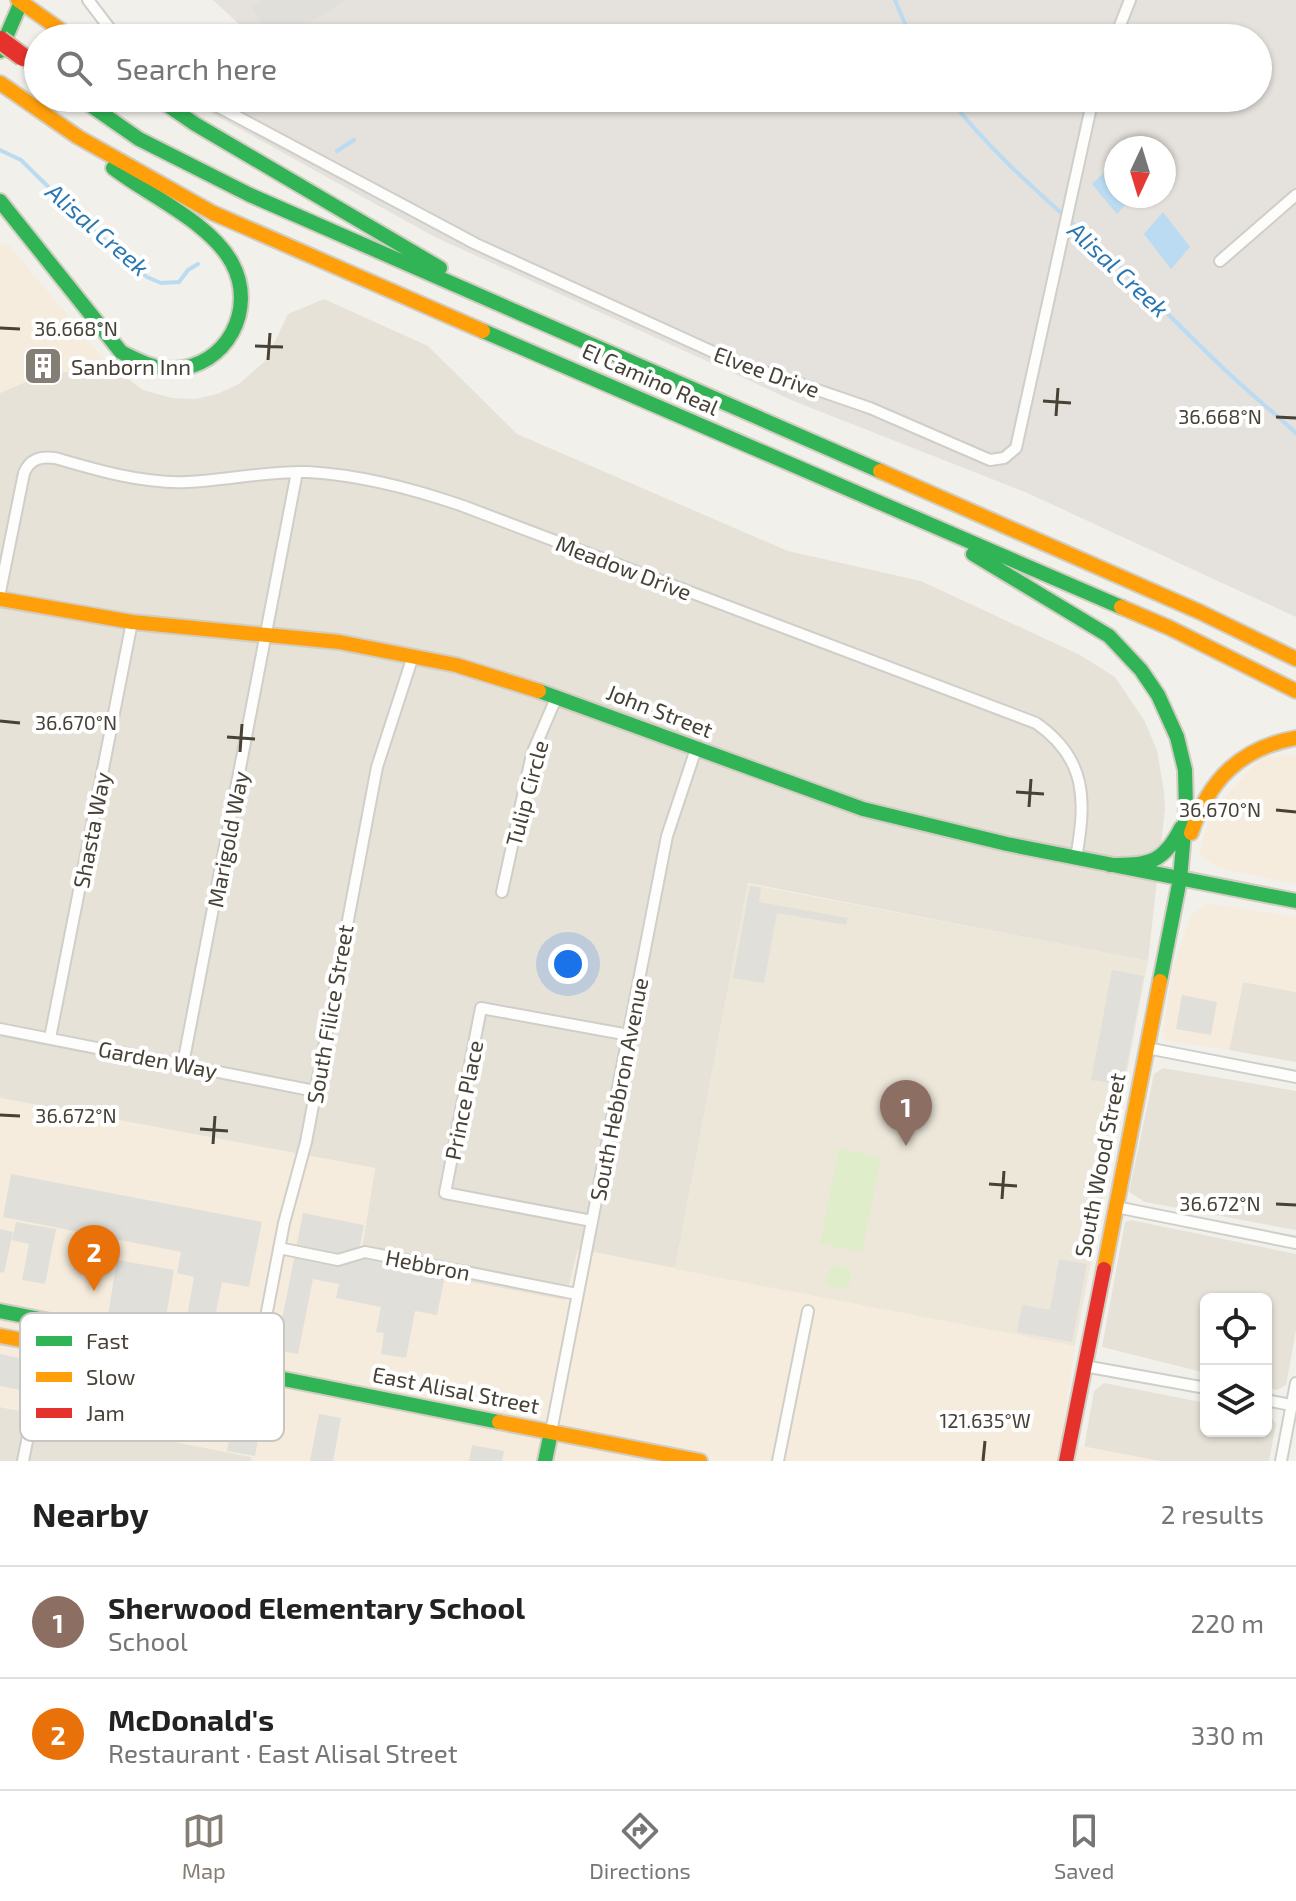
<!DOCTYPE html>
<meta charset="utf-8">
<style>
:root{--surface:#fff;--page:#f2f2f2;--text:#222;--muted:#767676;--line:#e0e0e0;--accent:#847e75}
body{margin:0;font-family:"Exo 2",sans-serif;background:var(--page);color:var(--text)}
.controls{position:absolute;right:24px;bottom:24px;display:grid;overflow:hidden;border-radius:12px;box-shadow:0 2px 6px #0004}
.controls button{width:72px;height:72px;display:grid;place-items:center;padding:0;border:0;border-bottom:2px solid var(--line);background:var(--surface);color:var(--text);font:40px sans-serif}
.compass{position:absolute;left:1104px;top:136px;width:72px;height:72px;border-radius:50%;background:var(--surface);box-shadow:0 2px 6px #0004;rotate:184deg}
.you{position:absolute;left:568px;top:964px;width:28px;height:28px;margin:-20px;border:6px solid #fff;border-radius:50%;background:#1a73e8;box-shadow:0 0 0 12px #1a73e833}
.badge{display:grid;place-items:center;width:52px;height:52px;border-radius:50%;background:var(--accent);color:#fff;font-size:26px;font-weight:700}
.pin{position:absolute;translate:-50% -66px;filter:drop-shadow(0 2px 4px #0008)}
.pin::after{content:'';position:absolute;top:42px;width:28px;height:24px;background:inherit;clip-path:polygon(0 0,100% 0,50% 100%)}
.list{margin:0;padding:0;list-style:none}
h2{display:flex;justify-content:space-between;align-items:center;height:104px;margin:0;padding:0 32px;font-size:34px}
h2 small{font-size:26px;font-weight:400;color:var(--muted)}
.list li{display:grid;grid-template-columns:52px 1fr auto;gap:24px;align-items:center;box-sizing:border-box;height:112px;padding:0 32px;border-top:2px solid var(--line)}
.list b{display:block;font-size:30px;white-space:nowrap}
.list p{margin:0;font-size:26px;white-space:nowrap;color:var(--muted)}
.list em{font-size:26px;font-style:normal;color:var(--muted)}
.icon{flex:none;width:44px;height:44px;fill:none;stroke:currentColor;stroke-width:2;stroke-linecap:round;stroke-linejoin:round}
.map{position:relative;flex:none;width:1296px;height:1461px;overflow:hidden}
.search{position:absolute;background:var(--surface);box-shadow:0 2px 6px #0004;left:24px;right:24px;top:24px;height:88px;display:flex;align-items:center;gap:20px;box-sizing:border-box;padding:0 28px;border-radius:44px;color:var(--muted);font-size:30px}
.sheet{height:328px;background:var(--surface)}
nav{display:flex;justify-content:space-around;align-items:center;box-sizing:border-box;height:112px;border-top:2px solid var(--line);background:var(--surface);font-size:22px;color:var(--muted)}
nav a{display:grid;justify-items:center;gap:4px}
nav .on{color:var(--accent)}
.map>svg:first-child{display:block}
.residential{fill:#e6e2d8}
.commercial{fill:#f5ecdd}
.industrial{fill:#e5e1dc;fill-rule:evenodd}
.education{fill:#ede7da}
.green{fill:#dfedca}
.parking{fill:#e1dfda}
.water{fill:#badbf1}
.lines{fill:none;stroke-linecap:round;stroke-linejoin:round}
.stream{stroke:#badbf1;stroke-width:4}
.street-casing{stroke:#d0cec8;stroke-width:14}
.fast-casing{stroke:#d2cdc2;stroke-width:18}
.slow-casing{stroke:#d2cdc2;stroke-width:18}
.jam-casing{stroke:#d2cdc2;stroke-width:18}
.street{stroke:#fdfdfc;stroke-width:10}
.fast{stroke:#30b455;stroke-width:14}
.slow{stroke:#ff9f0a;stroke-width:14}
.jam{stroke:#e5322d;stroke-width:14}
.jam-bridge-casing{stroke:#cbbda5;stroke-width:22;stroke-linecap:butt}
.jam-bridge{stroke:#e5322d;stroke-width:18}
.ticks{fill:none;stroke:#484136;stroke-width:3}
.labels{text-anchor:middle;dominant-baseline:central;stroke-width:8;stroke-linejoin:round;paint-order:stroke}
.poi-label{font-size:22px;fill:#484136;stroke:#fff;text-anchor:start}
.street-label{font-size:22px;fill:#484136;stroke:#fff}
.water-label{font-size:24px;font-style:italic;fill:#2977b2;stroke:#fff}
.key{fill:#fff;stroke:#c8c6c3;stroke-width:2}
.key-label{font-size:22px;fill:#484136}
.ticks-label{font-size:20px;text-anchor:middle;fill:#484136;stroke:#fff;stroke-width:8;stroke-linejoin:round;paint-order:stroke}
</style>
<div class="map">
<svg width="1296" height="1461" viewBox="0 0 1296 1461">
<rect width="100%" height="100%" fill="#f2f0eb"/>
<path class="residential" d="M 324,299 L 428,346 L 517,434 L 788,551 L 921,581 L 1080,655 L 1115,677 L 1144,720 L 1157,750 L 1164,792 L 1165,809 L 1148,961 L 748,883 L 675,1269 L 578,1249 L 566,1301 L 360,1261 L 375,1168 L 0,1098 L 0,393 L 32,379 L 107,363 L 143,390 L 172,398 L 196,399 L 217,394 L 239,384 L 266,360 L 288,314 Z
M 1243,982 L 1296,992 L 1296,1062 L 1229,1050 Z
M 1163,1068 L 1296,1091 L 1296,1230 L 1145,1202 L 1129,1192 L 1154,1074 Z
M 1131,1220 L 1296,1254 L 1296,1330 L 1286,1385 L 1277,1390 L 1266,1387 L 1266,1299 L 1206,1299 L 1206,1373 L 1102,1347 L 1125,1222 Z
M 1104,1383 L 1206,1403 L 1206,1431 L 1266,1431 L 1266,1415 L 1269,1415 L 1276,1424 L 1269,1461 L 1160,1461 L 1084,1448 L 1094,1391 Z
M 0,1407 L 251,1457 L 252,1461 L 0,1461 Z"/>
<path class="commercial" d="M 0,244 L 10,246 L 107,363 L 32,379 L 0,393 Z
M 1296,755 L 1296,884 L 1219,868 L 1199,855 L 1210,814 L 1261,757 Z
M 1207,903 L 1296,917 L 1296,992 L 1243,982 L 1229,1050 L 1166,1041 L 1163,1031 L 1172,970 L 1191,915 Z
M 0,1098 L 375,1168 L 360,1261 L 565,1300 L 578,1249 L 1075,1346 L 1061,1442 L 1160,1461 L 252,1461 L 251,1457 L 0,1407 Z"/>
<path class="industrial" d="M 213,0 L 1296,0 L 1296,617 L 1025,492 L 796,402 L 435,237 L 184,98 L 1258,98 L 1258,38 L 254,38 ZM 1116,148 L 1164,148 L 1164,196 L 1116,196 Z"/>
<path class="education" d="M 748,884 L 1148,961 L 1075,1346 L 675,1269 Z"/>
<path class="green" d="M 839,1148 L 881,1158 L 862,1252 L 820,1244 Z
M827 1277a12 12 0 1 1 24 0a12 12 0 1 1-24 0Z"/>
<path class="parking" d="M 263,0 L 346,0 L 284,38 L 270,38 L 251,7 Z
M 750,886 L 761,888 L 759,902 L 848,918 L 846,925 L 777,913 L 764,983 L 733,978 Z
M 1112,970 L 1144,976 L 1123,1085 L 1091,1080 Z
M 1182,995 L 1217,1002 L 1211,1035 L 1176,1029 Z
M 11,1174 L 262,1222 L 249,1287 L 222,1282 L 211,1338 L 184,1333 L 194,1277 L 177,1273 L 181,1252 L 3,1217 Z
M 303,1213 L 364,1225 L 360,1245 L 354,1253 L 446,1271 L 437,1315 L 415,1311 L 406,1358 L 381,1354 L 384,1333 L 376,1332 L 381,1307 L 336,1298 L 339,1284 L 313,1279 L 298,1354 L 276,1350 Z
M 16,1222 L 56,1229 L 45,1284 L 22,1280 L 29,1244 L 12,1240 Z
M 0,1229 L 13,1232 L 4,1273 L 0,1272 Z
M 1059,1259 L 1087,1264 L 1072,1342 L 1017,1332 L 1022,1305 L 1050,1310 Z
M 117,1260 L 174,1270 L 166,1317 L 156,1316 L 155,1323 L 108,1315 Z
M 0,1354 L 23,1359 L 20,1372 L 24,1373 L 20,1390 L 0,1386 Z
M 237,1397 L 265,1402 L 255,1456 L 227,1451 Z
M 319,1414 L 341,1418 L 333,1461 L 310,1461 Z
M 472,1445 L 504,1451 L 502,1461 L 469,1461 Z"/>
<path class="water" d="M 1108,169 L 1116,179 L 1116,196 L 1130,196 L 1132,198 L 1117,214 L 1092,184 Z
M 1163,212 L 1190,247 L 1171,269 L 1144,234 Z"/>
<g class="lines">
<path class="stream" d="M 895,0 L 911,38
M 949,98 C 997,160 1057,208 1114,261 C 1151,296 1186,333 1223,368 C 1246,390 1272,411 1296,433
M 0,150 L 21,160 L 80,218 L 147,277 L 161,283 L 179,282 L 188,270 L 198,264
M 337,151 L 354,140"/>
<g class="street-casing">
<path id="street" d="M 88,0 L 117,38
M 1115,38 L 1130,0
M 202,98 L 476,244 L 733,361 L 870,408 L 990,460 L 1004,458 L 1016,448 L 1093,98
M 1220,261 L 1296,195
M 0,592 L 24,473 C 30,459 40,456 55,458 C 96,470 143,484 187,482 C 227,480 267,471 308,472 C 360,475 414,489 463,506 L 1036,723 C 1088,759 1086,802 1076,858
M 502,892 L 532,754 L 557,696
M 0,1029 L 315,1091
M 50,1038 L 132,622
M 1147,1048 L 1296,1077
M 183,1064 L 297,472
M 1116,1207 L 1296,1243
M 592,1221 L 445,1193 L 481,1008 L 629,1035
M 279,1248 L 338,1260 L 365,1252 L 577,1294
M 1084,1366 L 1206,1388
M 255,1374 L 284,1223 L 306,1142 L 377,767 L 413,656
M 1266,1400 L 1296,1406
M 551,1432 L 667,836 L 696,749
M 23,1461 L 51,1322
M 778,1461 L 808,1311
M 1281,1461 L 1296,1383"/>
</g>
<g class="fast-casing">
<path id="fast" d="M 0,51 L 22,0
M 23,57 L 38,68
M 80,98 L 139,139 L 250,195 L 880,471
M 157,98 L 195,124 L 440,268
M 0,201 L 121,352 C 137,360 154,369 173,369 C 227,367 257,309 232,263 C 210,222 149,196 113,168
M 483,331 L 1121,607
M 973,554 L 1109,636 L 1141,670 L 1158,695 L 1177,737 L 1185,770 L 1186,810 L 1180,879
M 539,691 L 863,809 L 1007,844 L 1296,901
M 1110,865 C 1148,865 1163,864 1181,828
M 1160,981 L 1180,879
M 0,1311 L 184,1348 L 203,1363 L 499,1422
M 545,1461 L 551,1432"/>
</g>
<g class="slow-casing">
<path id="slow" d="M 18,0 L 72,38
M 0,83 L 78,137 L 213,213 L 483,331
M 880,471 L 1200,612 L 1296,659
M 0,599 L 132,622 L 339,642 L 456,665 L 539,691
M 1121,607 L 1170,628 L 1296,691
M 1191,833 C 1209,780 1240,748 1296,738
M 1104,1269 L 1160,981
M 0,1336 L 178,1369 L 192,1368 L 203,1363
M 499,1422 L 700,1461"/>
</g>
<g class="jam-casing">
<path id="jam" d="M 1066,1461 L 1104,1269"/>
</g>
<use href="#street" class="street"/>
<use href="#fast" class="fast"/>
<use href="#slow" class="slow"/>
<use href="#jam" class="jam"/>
<g class="jam-bridge-casing">
<path id="jam-bridge" d="M 0,40 L 23,57"/>
</g>
<use href="#jam-bridge" class="jam-bridge"/>
</g>
<path class="ticks" d="M 0,328 L 20,329M 255,346 L 283,347M 268,360 L 270,333M 1043,401 L 1071,403M 1056,416 L 1058,388M 1276,417 L 1296,418M 0,721 L 20,723M 227,737 L 255,739M 240,752 L 242,724M 1016,792 L 1044,794M 1029,807 L 1031,779M 1276,810 L 1296,812M 0,1115 L 20,1116M 200,1129 L 228,1131M 213,1144 L 215,1116M 989,1184 L 1017,1186M 1002,1199 L 1004,1171M 1276,1204 L 1296,1205M 983,1461 L 985,1441"/>
<defs>
<g id="building-square" transform="scale(2)"><rect x="-9" y="-9" width="18" height="18" rx="4" fill="#847e75" stroke="#fff"/><path d="M-4-6H4V6H1V3H-1V6H-4ZM-2.5-4.3h1.7v1.8h-1.7ZM.8-4.3h1.7v1.8H.8ZM-2.5-1h1.7V.8h-1.7ZM.8-1h1.7V.8H.8Z" fill="#fff"/></g>
</defs>
<g fill-rule="evenodd">
<use href="#building-square" x="43" y="366"/>
</g>
<g class="labels">
<g class="poi-label">
<text x="71" y="366">Sanborn Inn</text>
</g>
<g class="street-label">
<text transform="translate(767 371) rotate(20)">Elvee Drive</text>
<text transform="translate(651 378) rotate(24)">El Camino Real</text>
<text transform="translate(624 567) rotate(21)">Meadow Drive</text>
<text transform="translate(660 710) rotate(21)">John Street</text>
<text transform="translate(526 793) rotate(-75)">Tulip Circle</text>
<text transform="translate(91 830) rotate(-79)">Shasta Way</text>
<text transform="translate(227 839) rotate(-79)">Marigold Way</text>
<text transform="translate(329 1014) rotate(-80)">South Filice Street</text>
<text transform="translate(158 1059) rotate(11)">Garden Way</text>
<text transform="translate(618 1089) rotate(-79)">South Hebbron Avenue</text>
<text transform="translate(463 1100) rotate(-79)">Prince Place</text>
<text transform="translate(1099 1165) rotate(-79)">South Wood Street</text>
<text transform="translate(428 1264) rotate(11)">Hebbron</text>
<text transform="translate(456 1389) rotate(11)">East Alisal Street</text>
</g>
<g class="water-label">
<text transform="translate(98 229) rotate(41)">Alisal Creek</text>
<text transform="translate(1119 269) rotate(43)">Alisal Creek</text>
</g>
</g>
<rect x="20" y="1313" width="264" height="128" rx="12" class="key"/>
<rect x="36" y="1336" width="36" height="10" fill="#30b455"/>
<rect x="36" y="1372" width="36" height="10" fill="#ff9f0a"/>
<rect x="36" y="1408" width="36" height="10" fill="#e5322d"/>
<g class="key-label">
<text x="86" y="1349">Fast</text>
<text x="86" y="1385">Slow</text>
<text x="86" y="1421">Jam</text>
</g>
<g class="ticks-label">
<text x="76" y="336">36.668°N</text>
<text x="1220" y="424">36.668°N</text>
<text x="76" y="730">36.670°N</text>
<text x="1220" y="817">36.670°N</text>
<text x="76" y="1123">36.672°N</text>
<text x="1220" y="1211">36.672°N</text>
<text x="985" y="1428">121.635°W</text>
</g>
</svg>
<div class="controls">
<button><svg class="icon" aria-label="locate" viewBox="0 0 24 24"><circle cx="12" cy="12" r="6"/><path d="M12 2v4M12 18v4M2 12h4M18 12h4"/></svg></button>
<button><svg class="icon" aria-label="layers" viewBox="0 0 24 24"><path d="M12 4l9 5-9 5-9-5zM3 14l9 5 9-5"/></svg></button>
</div>
<svg class="compass" viewBox="-18 -18 36 36"><path d="M0-13l5 13h-10z" fill="#e53935"/><path d="M0 13l5-13h-10z" fill="#767676"/></svg>
<div class="you"></div>
<div class="pin badge" style="left:906px;top:1146px;background:#8d6e63">1</div>
<div class="pin badge" style="left:94px;top:1291px;background:#e8710a">2</div>
<div class="search"><svg class="icon" aria-label="search" viewBox="0 0 24 24"><circle cx="10" cy="10" r="6"/><path d="M15 15l6 6"/></svg>Search here</div>
</div>
<section class="sheet">
<h2>Nearby<small>2 results</small></h2>
<ul class="list">
<li><span class="badge" style="background:#8d6e63">1</span><div><b>Sherwood Elementary School</b><p>School</p></div><em>220 m</em></li>
<li><span class="badge" style="background:#e8710a">2</span><div><b>McDonald's</b><p>Restaurant · East Alisal Street</p></div><em>330 m</em></li>
</ul>
</section>
<nav>
<a class="on"><svg class="icon" aria-label="map" viewBox="0 0 24 24"><path d="M3 6l6-2 6 2 6-2v14l-6 2-6-2-6 2zM9 4v14M15 6v14"/></svg>Map</a>
<a><svg class="icon" aria-label="directions" viewBox="0 0 24 24"><path d="M12 3l9 9-9 9-9-9zM9 14v-3h6M13 9l2 2-2 2"/></svg>Directions</a>
<a><svg class="icon" aria-label="saved" viewBox="0 0 24 24"><path d="M7 4h10v16l-5-4-5 4z"/></svg>Saved</a>
</nav>
